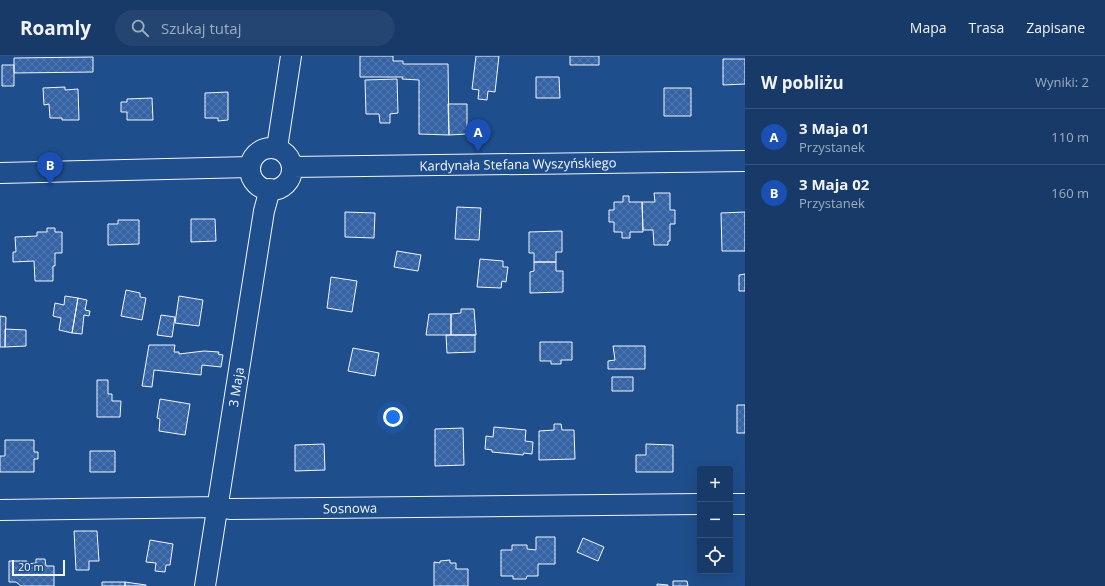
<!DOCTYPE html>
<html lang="pl">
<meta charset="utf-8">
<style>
:root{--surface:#173a69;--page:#244571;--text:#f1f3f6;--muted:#9eadc0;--line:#36547d;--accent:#8bbbb9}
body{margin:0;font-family:"Open Sans",sans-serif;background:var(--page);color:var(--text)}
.controls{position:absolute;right:12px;bottom:12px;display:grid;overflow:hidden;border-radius:4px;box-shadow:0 4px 16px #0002}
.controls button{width:36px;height:36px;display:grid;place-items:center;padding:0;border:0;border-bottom:1px solid var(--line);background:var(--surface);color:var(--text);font:20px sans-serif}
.scale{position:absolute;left:12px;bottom:10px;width:53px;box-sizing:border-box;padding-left:4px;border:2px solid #f2f6ff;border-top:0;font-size:11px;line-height:14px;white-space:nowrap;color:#f2f6ff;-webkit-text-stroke:3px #1f4e8c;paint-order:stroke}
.you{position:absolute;left:393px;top:361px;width:14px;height:14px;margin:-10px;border:3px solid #fff;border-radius:50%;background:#1a73e8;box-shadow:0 0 0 6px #1a73e833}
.badge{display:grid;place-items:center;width:26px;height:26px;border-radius:50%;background:var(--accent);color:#fff;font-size:13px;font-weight:700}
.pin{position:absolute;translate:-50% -33px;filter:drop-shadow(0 1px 2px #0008)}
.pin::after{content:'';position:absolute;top:21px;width:14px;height:12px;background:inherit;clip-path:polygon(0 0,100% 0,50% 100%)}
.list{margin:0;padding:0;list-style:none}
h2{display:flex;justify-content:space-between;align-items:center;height:52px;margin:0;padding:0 16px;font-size:17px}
h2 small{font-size:13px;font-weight:400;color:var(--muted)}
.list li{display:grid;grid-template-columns:26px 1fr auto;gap:12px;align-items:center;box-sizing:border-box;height:56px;padding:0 16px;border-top:1px solid var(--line)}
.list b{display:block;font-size:15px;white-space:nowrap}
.list p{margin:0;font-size:13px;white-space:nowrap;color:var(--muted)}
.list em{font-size:13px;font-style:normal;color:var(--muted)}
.icon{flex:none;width:22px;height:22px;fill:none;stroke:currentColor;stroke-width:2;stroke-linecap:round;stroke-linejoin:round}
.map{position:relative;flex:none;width:745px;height:530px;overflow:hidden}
header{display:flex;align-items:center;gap:24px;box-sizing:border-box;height:56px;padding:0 20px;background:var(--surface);border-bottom:1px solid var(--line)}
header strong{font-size:19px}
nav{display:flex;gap:22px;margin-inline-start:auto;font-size:14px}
.search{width:280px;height:36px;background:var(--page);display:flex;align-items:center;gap:10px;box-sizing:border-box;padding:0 14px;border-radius:22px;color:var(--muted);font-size:15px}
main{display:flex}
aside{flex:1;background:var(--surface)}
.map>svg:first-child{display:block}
.building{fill:url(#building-cross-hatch);stroke:#f2f6ff}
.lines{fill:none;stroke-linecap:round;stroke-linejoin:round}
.minor-casing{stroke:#f2f6ff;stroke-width:22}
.minor{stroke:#1f4e8c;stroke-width:20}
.labels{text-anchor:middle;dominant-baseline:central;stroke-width:3;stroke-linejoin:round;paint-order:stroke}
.street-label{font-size:13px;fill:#f2f6ff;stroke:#1f4e8c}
</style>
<header>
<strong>Roamly</strong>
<div class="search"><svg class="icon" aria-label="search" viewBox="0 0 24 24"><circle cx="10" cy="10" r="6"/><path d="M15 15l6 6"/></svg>Szukaj tutaj</div>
<nav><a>Mapa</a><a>Trasa</a><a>Zapisane</a></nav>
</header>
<main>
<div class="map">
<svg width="745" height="530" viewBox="0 0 745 530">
<defs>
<pattern id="building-cross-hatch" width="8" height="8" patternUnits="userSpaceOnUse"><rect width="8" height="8" fill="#3563a3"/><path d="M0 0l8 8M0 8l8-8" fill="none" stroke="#537ab1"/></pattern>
</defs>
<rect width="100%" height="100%" fill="#1f4e8c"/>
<path class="building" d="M 360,0 L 393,0 L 393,5 L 403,5 L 403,8 L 448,8 L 449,79 L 419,78 L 419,24 L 402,23 L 403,21 L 360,21 Z
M 476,0 L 499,0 L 495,36 L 488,35 L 487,44 L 478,43 L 479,34 L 472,33 Z
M 570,0 L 599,0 L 599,9 L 570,9 Z
M 93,1 L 93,16 L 14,17 L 14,2 Z
M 723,3 L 745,3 L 745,28 L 723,29 Z
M 2,9 L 14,9 L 14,30 L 2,30 Z
M 536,21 L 559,21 L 560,42 L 536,42 Z
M 397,23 L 398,57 L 390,58 L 390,67 L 380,67 L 379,58 L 366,58 L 365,24 Z
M 65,31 L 65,34 L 78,33 L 79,64 L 62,64 L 62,62 L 50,62 L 49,48 L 44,49 L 43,32 Z
M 664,32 L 691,32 L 691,60 L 664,60 Z
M 228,36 L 228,64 L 218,65 L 218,62 L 205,62 L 205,37 Z
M 152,42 L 153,64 L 127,64 L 127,56 L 121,56 L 121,46 L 127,46 L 127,43 Z
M 448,48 L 467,48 L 467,78 L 449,79 Z
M 654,137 L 670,137 L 670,154 L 675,154 L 675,168 L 670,168 L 670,185 L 668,185 L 668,189 L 654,189 L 653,174 L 643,174 L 642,146 L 655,146 Z
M 623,140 L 629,140 L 629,146 L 642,146 L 643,176 L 630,176 L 630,182 L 622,182 L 622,176 L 614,176 L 614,166 L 609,166 L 609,154 L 614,154 L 614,146 L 623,146 Z
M 457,151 L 481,152 L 479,184 L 455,183 Z
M 345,156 L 375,157 L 374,182 L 345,181 Z
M 745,156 L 745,195 L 722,195 L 721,157 Z
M 191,163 L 215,163 L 216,185 L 191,186 Z
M 118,164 L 139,164 L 139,188 L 108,189 L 108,168 L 118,168 Z
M 47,172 L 55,172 L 55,176 L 62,176 L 62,197 L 55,197 L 55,210 L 53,210 L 53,225 L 35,225 L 34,205 L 13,206 L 13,196 L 16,196 L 15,181 L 37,180 L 37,176 L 47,176 Z
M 562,175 L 562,196 L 556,196 L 556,206 L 534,206 L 534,197 L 529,197 L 529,176 Z
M 397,195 L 421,199 L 418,215 L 394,211 Z
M 480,203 L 503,205 L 503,211 L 508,211 L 506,226 L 502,225 L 501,232 L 477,231 Z
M 534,206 L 556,206 L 556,215 L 563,215 L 563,236 L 530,237 L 530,216 L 534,215 Z
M 745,218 L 745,235 L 739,235 L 739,219 Z
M 331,221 L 357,225 L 352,256 L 327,252 Z
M 126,234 L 140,237 L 140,241 L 146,242 L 142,264 L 121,260 Z
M 65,240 L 78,242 L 72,277 L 59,274 L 61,262 L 53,260 L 55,247 L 64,249 Z
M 179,240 L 203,244 L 199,270 L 175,267 Z
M 78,242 L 87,244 L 85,254 L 90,255 L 89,260 L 84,259 L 82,278 L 72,277 Z
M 461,253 L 474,253 L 476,279 L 451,279 L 451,258 L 461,257 Z
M 429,258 L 451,258 L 451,279 L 426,279 Z
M 161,259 L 175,261 L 172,281 L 157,279 Z
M 0,260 L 6,261 L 5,291 L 0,291 Z
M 5,273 L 26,274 L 26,290 L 5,291 Z
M 446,279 L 475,279 L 475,296 L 447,297 Z
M 540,286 L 572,286 L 572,304 L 561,304 L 561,308 L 551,308 L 551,305 L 540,305 Z
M 149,289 L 175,289 L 174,296 L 179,296 L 179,298 L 204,295 L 219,296 L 218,298 L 223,299 L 221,311 L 202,309 L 201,319 L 154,314 L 152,331 L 142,330 Z
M 613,290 L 645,290 L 645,313 L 608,313 L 608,305 L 615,304 Z
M 353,292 L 379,297 L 375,320 L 348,315 Z
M 612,321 L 633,321 L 633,335 L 612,335 Z
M 97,324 L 108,324 L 108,338 L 112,338 L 112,345 L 121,345 L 120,361 L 97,361 Z
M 160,343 L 190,348 L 185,379 L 159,375 L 160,363 L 157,362 Z
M 737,349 L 745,349 L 745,377 L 737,377 Z
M 554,368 L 561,368 L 562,374 L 574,374 L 575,403 L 539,404 L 539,375 L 554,374 Z
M 494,371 L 526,374 L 525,385 L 533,386 L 532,398 L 524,397 L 523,399 L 492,396 L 492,394 L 485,393 L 486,380 L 493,381 Z
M 463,372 L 464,409 L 435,410 L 435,373 Z
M 5,384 L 34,384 L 34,396 L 38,396 L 38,403 L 34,403 L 34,416 L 0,416 L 0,400 L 5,400 Z
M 324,388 L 325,414 L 295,415 L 295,389 Z
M 646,388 L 673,389 L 673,416 L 636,416 L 636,399 L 646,399 Z
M 90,395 L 115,395 L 115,416 L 90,416 Z
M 74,475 L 97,475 L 99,505 L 89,505 L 89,514 L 76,514 Z
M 536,481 L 555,481 L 555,508 L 538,508 L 538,520 L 527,520 L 526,523 L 513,523 L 513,520 L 501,520 L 501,494 L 512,494 L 512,489 L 527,489 L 527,493 L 536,494 Z
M 583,482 L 604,491 L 598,505 L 577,496 Z
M 150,484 L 173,488 L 170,509 L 166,509 L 165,516 L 155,515 L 156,507 L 146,506 Z
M 36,503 L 45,503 L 46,510 L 54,510 L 54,530 L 21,530 L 16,526 L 9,526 L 9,505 L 27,505 L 27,508 L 36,507 Z
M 450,504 L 450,507 L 456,507 L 456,513 L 468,513 L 468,530 L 434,530 L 434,506 L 440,507 L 440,505 Z
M 673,525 L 687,525 L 688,530 L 673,530 Z
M 102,526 L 125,526 L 125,530 L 102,530 Z
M 125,526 L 146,529 L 146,530 L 125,530 Z
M 657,528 L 668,529 L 668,530 L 657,530 Z"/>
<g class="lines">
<g class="minor-casing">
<path id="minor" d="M 277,92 L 291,0
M250 113a21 21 0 1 1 42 0a21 21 0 1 1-42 0Z
M 292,111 L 745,105
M 0,117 L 250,111
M 730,448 L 745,448
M 0,454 L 218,451 L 230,453 L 700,448
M 205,530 L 264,155 L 270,133"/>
</g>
<use href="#minor" class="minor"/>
</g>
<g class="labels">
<g class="street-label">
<text transform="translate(518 108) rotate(-1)">Kardynała Stefana Wyszyńskiego</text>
<text transform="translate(236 331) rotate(-81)">3 Maja</text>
<text transform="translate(350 452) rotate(-1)">Sosnowa</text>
</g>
</g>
</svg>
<div class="controls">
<button>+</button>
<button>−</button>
<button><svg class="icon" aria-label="locate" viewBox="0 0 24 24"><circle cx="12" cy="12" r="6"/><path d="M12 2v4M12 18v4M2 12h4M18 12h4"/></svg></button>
</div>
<div class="scale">20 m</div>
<div class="you"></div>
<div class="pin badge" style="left:478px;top:96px;background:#1a4fb4">A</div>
<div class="pin badge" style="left:50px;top:129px;background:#1a4fb4">B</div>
</div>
<aside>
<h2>W pobliżu<small>Wyniki: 2</small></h2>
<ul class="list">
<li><span class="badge" style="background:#1a4fb4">A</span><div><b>3 Maja 01</b><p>Przystanek</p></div><em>110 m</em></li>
<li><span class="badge" style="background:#1a4fb4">B</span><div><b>3 Maja 02</b><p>Przystanek</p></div><em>160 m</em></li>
</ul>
</aside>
</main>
